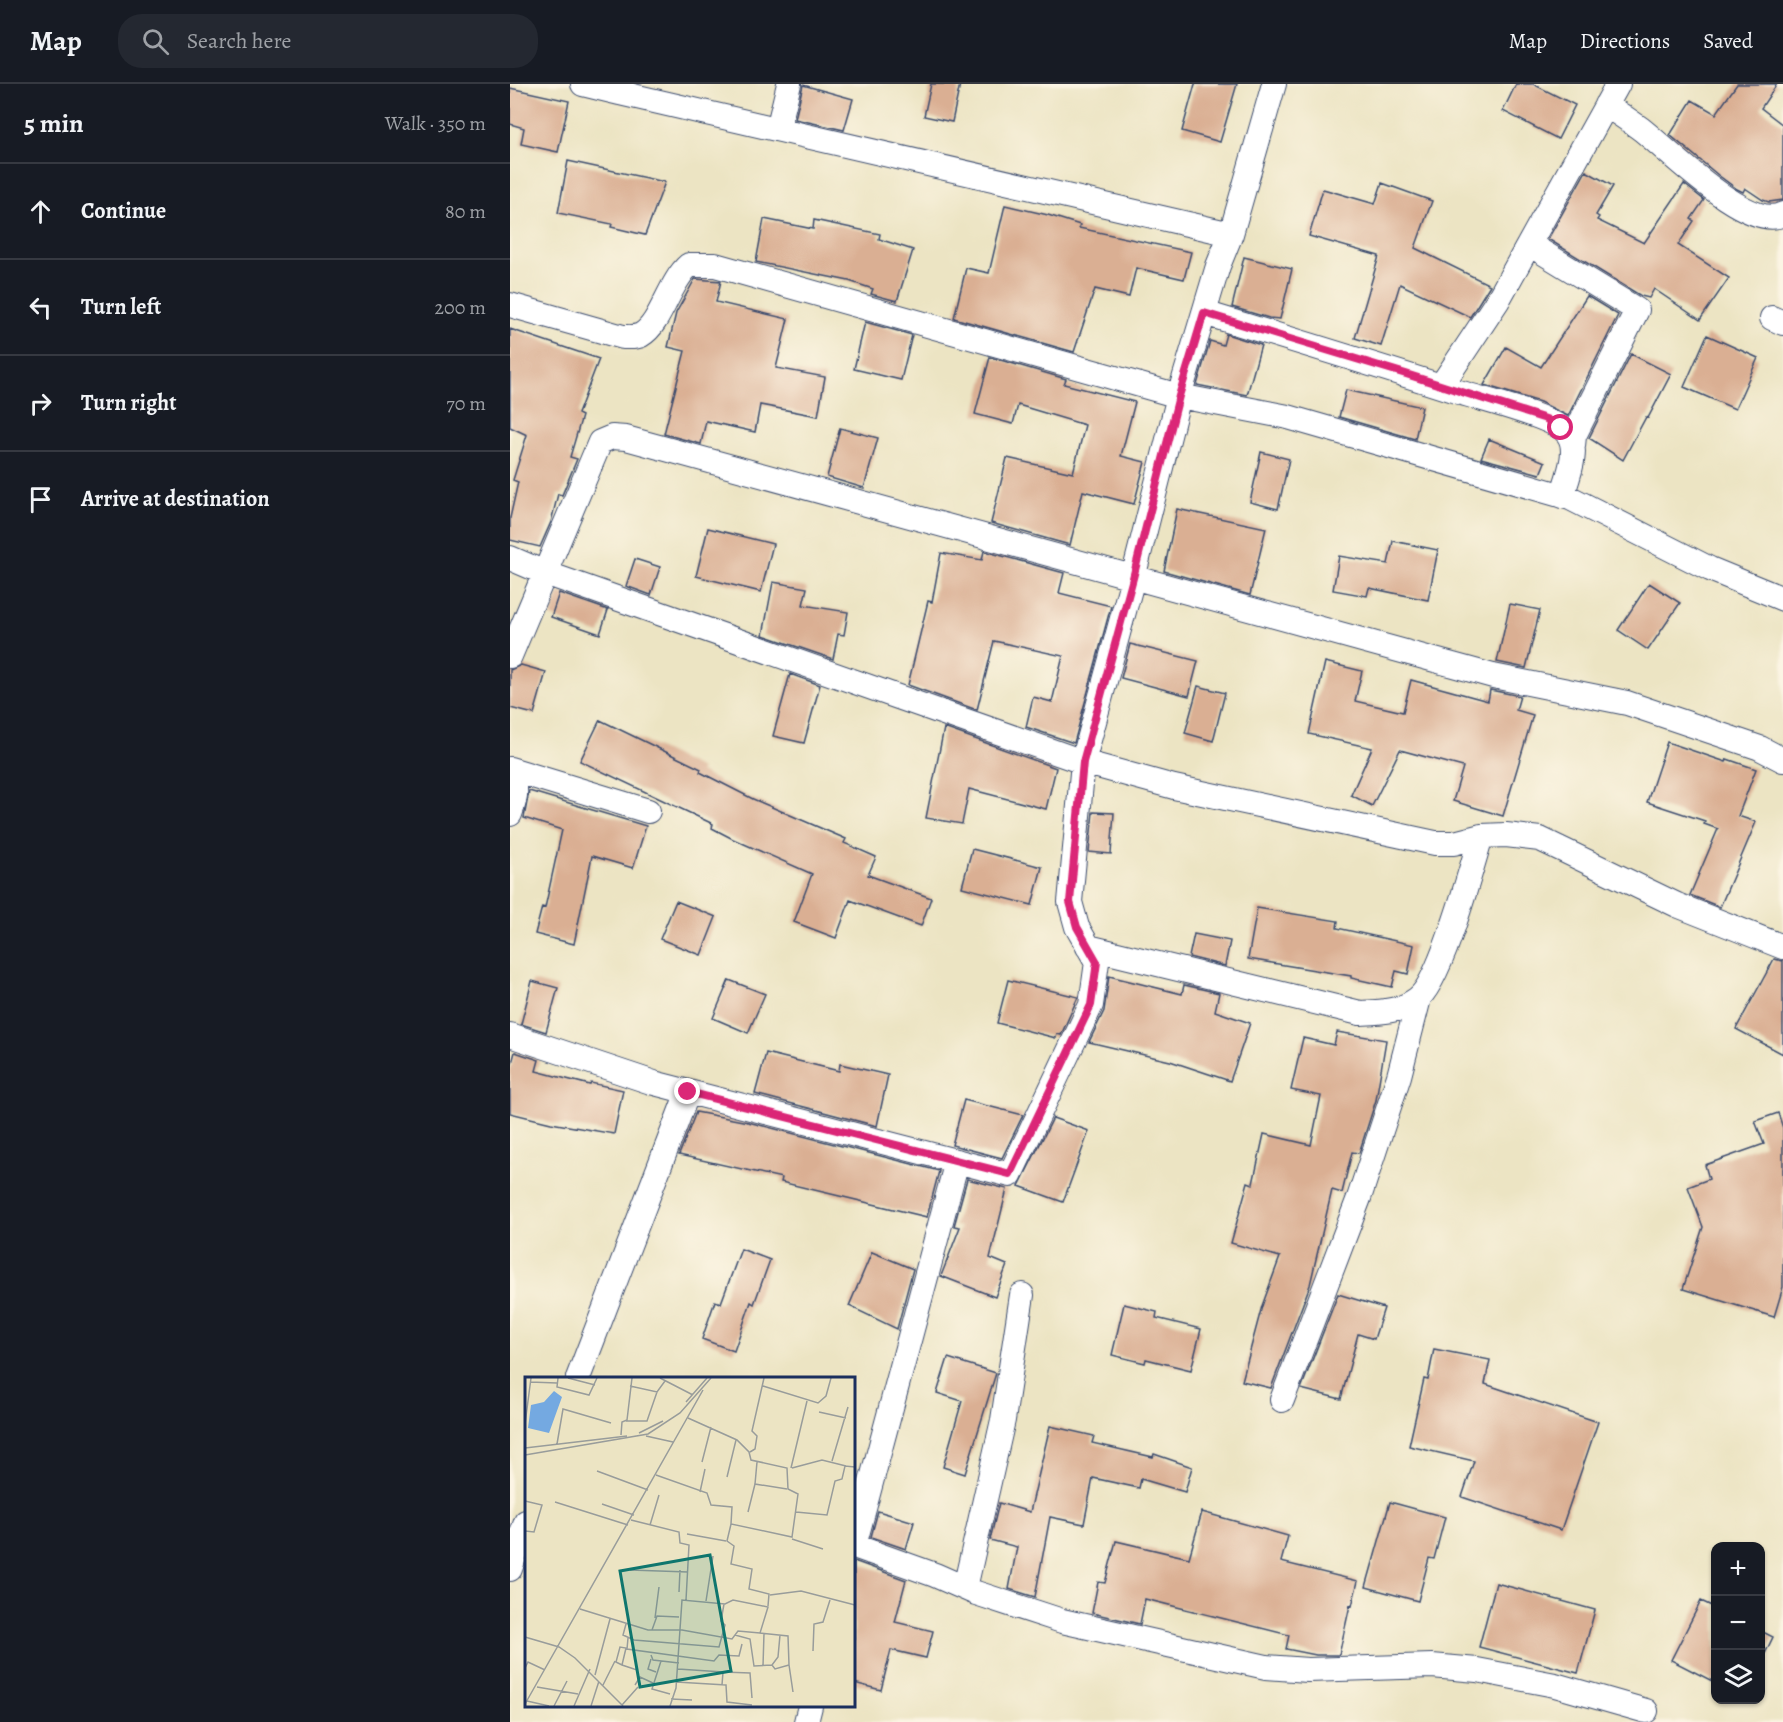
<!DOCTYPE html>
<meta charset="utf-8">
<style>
:root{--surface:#171b24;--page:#242831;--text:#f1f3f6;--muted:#9ea1a6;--line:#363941}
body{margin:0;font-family:Alegreya,serif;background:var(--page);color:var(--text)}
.controls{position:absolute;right:18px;bottom:18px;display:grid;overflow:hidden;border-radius:12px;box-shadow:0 2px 4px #0004}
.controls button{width:54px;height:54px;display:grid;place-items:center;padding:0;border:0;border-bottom:2px solid var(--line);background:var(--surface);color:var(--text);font:30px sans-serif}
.stop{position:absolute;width:18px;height:18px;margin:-14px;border:4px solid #db2777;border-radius:50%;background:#fff}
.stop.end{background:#db2777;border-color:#fff;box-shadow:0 2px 6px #0008}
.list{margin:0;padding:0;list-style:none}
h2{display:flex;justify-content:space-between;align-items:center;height:78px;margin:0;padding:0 24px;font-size:26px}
h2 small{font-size:20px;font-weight:400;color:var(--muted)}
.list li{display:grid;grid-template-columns:39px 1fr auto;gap:18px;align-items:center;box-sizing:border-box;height:96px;padding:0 24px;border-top:2px solid var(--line)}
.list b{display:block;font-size:22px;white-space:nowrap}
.list em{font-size:20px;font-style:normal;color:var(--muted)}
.icon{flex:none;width:33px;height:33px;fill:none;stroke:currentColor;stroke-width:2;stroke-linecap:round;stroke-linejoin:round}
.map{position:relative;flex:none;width:1273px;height:1638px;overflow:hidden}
header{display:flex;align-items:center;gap:36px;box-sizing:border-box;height:84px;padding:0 30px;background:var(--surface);border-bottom:2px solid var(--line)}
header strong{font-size:28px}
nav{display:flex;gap:33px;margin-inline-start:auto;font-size:21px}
.search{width:420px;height:54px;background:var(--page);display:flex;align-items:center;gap:15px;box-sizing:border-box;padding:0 21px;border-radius:24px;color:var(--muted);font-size:22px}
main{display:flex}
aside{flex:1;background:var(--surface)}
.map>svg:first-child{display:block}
.building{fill:#daaf93}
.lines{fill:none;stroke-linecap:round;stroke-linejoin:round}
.street-casing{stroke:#3a4a6d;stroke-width:26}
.street{stroke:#fff;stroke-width:24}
.route{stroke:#db2777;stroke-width:8}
.inset-road{fill:none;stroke:#989c9b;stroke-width:1.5}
.view{fill:#0f766e;fill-opacity:0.15;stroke:#0f766e;stroke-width:3}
.inset-edge{fill:none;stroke:#1b2f5e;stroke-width:3}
</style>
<header>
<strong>Map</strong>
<div class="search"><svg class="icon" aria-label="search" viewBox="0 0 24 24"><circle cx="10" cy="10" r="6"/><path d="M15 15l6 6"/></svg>Search here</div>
<nav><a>Map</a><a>Directions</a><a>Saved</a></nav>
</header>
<main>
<aside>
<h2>5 min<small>Walk · 350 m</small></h2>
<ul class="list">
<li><svg class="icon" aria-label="ahead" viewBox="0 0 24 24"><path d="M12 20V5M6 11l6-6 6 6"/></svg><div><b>Continue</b></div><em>80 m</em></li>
<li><svg class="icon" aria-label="left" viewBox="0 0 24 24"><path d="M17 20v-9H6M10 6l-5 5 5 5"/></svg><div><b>Turn left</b></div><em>200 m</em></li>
<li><svg class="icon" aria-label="right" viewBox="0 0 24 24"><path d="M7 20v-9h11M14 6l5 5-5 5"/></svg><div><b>Turn right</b></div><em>70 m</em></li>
<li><svg class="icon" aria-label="arrive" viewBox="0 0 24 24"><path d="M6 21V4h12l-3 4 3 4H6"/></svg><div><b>Arrive at destination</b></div></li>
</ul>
</aside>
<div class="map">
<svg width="1273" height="1638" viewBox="0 0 1273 1638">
<rect width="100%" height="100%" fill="#fcf5e5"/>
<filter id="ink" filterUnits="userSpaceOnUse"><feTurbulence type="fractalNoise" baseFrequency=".0167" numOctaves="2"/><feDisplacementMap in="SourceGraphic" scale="12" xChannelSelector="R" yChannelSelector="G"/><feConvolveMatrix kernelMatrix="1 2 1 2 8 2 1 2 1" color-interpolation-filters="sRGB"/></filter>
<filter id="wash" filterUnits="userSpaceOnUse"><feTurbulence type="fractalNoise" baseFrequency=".008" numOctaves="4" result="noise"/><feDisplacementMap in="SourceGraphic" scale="24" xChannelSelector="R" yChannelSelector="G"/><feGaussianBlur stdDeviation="1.35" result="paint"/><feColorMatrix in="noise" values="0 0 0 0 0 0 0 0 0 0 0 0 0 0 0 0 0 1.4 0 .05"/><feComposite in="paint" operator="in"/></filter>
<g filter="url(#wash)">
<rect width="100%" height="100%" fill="#ece4c3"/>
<g id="blocks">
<path class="building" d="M 421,0 L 450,0 L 442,38 L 414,32 Z
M 685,0 L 727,0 L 710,58 L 672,47 Z
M 1006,0 L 1023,0 L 1065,21 L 1048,55 L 993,27 Z
M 1227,0 L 1267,0 L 1251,24 L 1273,41 L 1273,116 L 1259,118 L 1253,116 L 1235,104 L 1233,108 L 1227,105 L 1208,91 L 1160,51 L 1182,16 L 1206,30 Z
M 293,1 L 343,15 L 334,46 L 285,35 Z
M 0,4 L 59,17 L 48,68 L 11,60 L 14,44 L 0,40 Z
M 58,77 L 155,98 L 135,151 L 101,143 L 102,140 L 48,129 Z
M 1076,87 L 1103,102 L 1086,131 L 1089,133 L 1087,136 L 1134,159 L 1174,100 L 1194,116 L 1181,135 L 1184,137 L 1168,161 L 1219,194 L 1190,236 L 1144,205 L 1139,214 L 1131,212 L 1038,155 Z
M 872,99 L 922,117 L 905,164 L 980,201 L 960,233 L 890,200 L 871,262 L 845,254 L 869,172 L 799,152 L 813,105 L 865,120 Z
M 495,121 L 538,131 L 570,141 L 569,144 L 681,168 L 674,195 L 626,184 L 619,213 L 585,205 L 564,268 L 444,234 L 456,184 L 479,189 Z
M 254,135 L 303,145 L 304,136 L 370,150 L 369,155 L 403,166 L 387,217 L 361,210 L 363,205 L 339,197 L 246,178 Z
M 734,173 L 782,185 L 770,235 L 759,234 L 722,223 Z
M 185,195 L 211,197 L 206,218 L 278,235 L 266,284 L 315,293 L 308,332 L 250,321 L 245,348 L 196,337 L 191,360 L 154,350 L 175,267 L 158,263 L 166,229 Z
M 1077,212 L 1108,231 L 1058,332 L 1030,318 L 974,301 L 996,263 L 1031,283 Z
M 355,238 L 402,251 L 391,296 L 344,285 Z
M 0,245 L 89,275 L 68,330 L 72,332 L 60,373 L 67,375 L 52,411 L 48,410 L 41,438 L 30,463 L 0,456 L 0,434 L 8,398 L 3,396 L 17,351 L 0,343 Z
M 716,250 L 751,261 L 737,311 L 687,301 L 700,257 L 713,261 Z
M 1197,251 L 1248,274 L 1225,325 L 1174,303 Z
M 1121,270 L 1161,290 L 1138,334 L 1136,333 L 1113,376 L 1079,354 Z
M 480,273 L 556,295 L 554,300 L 625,318 L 611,372 L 635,378 L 624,420 L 573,407 L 560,461 L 481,439 L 497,374 L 563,389 L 575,341 L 508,321 L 503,340 L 465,330 Z
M 836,306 L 912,323 L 905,355 L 829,333 Z
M 330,344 L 368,354 L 354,404 L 317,393 Z
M 979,355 L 1035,378 L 1030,390 L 971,374 Z
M 751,368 L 779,375 L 768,425 L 740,418 Z
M 667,425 L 756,444 L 740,511 L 654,487 Z
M 198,444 L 263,460 L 251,508 L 186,492 Z
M 883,457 L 928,466 L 918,516 L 859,504 L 857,512 L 823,506 L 829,472 L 878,480 Z
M 474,467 L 554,489 L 549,509 L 601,522 L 564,659 L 516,643 L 523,613 L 542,618 L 553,572 L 484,557 L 467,626 L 398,601 L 418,517 L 422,518 L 431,469 L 472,476 Z
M 125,475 L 150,483 L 141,511 L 116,502 Z
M 263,498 L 297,504 L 293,521 L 338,528 L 334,551 L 328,550 L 323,575 L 253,551 Z
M 1139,499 L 1170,519 L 1138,566 L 1108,546 Z
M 49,509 L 98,526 L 90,550 L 41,533 Z
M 1000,520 L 1030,526 L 1016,584 L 987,578 Z
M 620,560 L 688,577 L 679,612 L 611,594 Z
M 815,578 L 852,587 L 845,617 L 893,628 L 901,596 L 978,617 L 980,606 L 1010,612 L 1006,626 L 1023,631 L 993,732 L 943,717 L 953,683 L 890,666 L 862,722 L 841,711 L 862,664 L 799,650 Z
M 11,581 L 36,588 L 24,630 L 0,624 L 0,586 Z
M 280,590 L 310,601 L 294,659 L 263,652 Z
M 688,602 L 715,609 L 703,657 L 675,649 Z
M 90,636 L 191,685 L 190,688 L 243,715 L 336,755 L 334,759 L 366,773 L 358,791 L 421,814 L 411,842 L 340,816 L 326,854 L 284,838 L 302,790 L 223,755 L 202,744 L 203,740 L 70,677 Z
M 434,644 L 546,684 L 536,725 L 459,705 L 452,740 L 416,734 Z
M 1157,658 L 1216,678 L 1217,675 L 1246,685 L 1228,732 L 1246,738 L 1210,823 L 1180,811 L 1208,745 L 1194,740 L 1195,737 L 1137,718 Z
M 19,707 L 136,742 L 123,784 L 82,772 L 64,860 L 25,850 L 32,823 L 35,824 L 52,746 L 14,734 Z
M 583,728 L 604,729 L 601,770 L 579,768 Z
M 462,765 L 532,783 L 522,821 L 452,803 Z
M 166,817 L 206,833 L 191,871 L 150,855 Z
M 747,824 L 828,837 L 827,844 L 904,861 L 898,890 L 886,887 L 882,903 L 841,894 L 841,892 L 738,875 Z
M 684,850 L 720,857 L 715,882 L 679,873 Z
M 1264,875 L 1273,877 L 1273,970 L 1226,945 Z
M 599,892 L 672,910 L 674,901 L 709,909 L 705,927 L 740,939 L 720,997 L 660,977 L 579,958 L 594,927 Z
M 219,896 L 255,910 L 238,949 L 203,934 Z
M 498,896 L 568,913 L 551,951 L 547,950 L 546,954 L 487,939 Z
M 22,897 L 48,904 L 36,948 L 11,940 Z
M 827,948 L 876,956 L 866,1016 L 849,1069 L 842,1068 L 832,1109 L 822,1106 L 800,1201 L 761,1304 L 732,1297 L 752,1222 L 770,1173 L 721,1159 L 738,1098 L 743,1100 L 754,1050 L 801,1061 L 811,1012 L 781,1006 L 793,954 L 824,961 Z
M 5,968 L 29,976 L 26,987 L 80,1001 L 81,999 L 113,1006 L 104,1050 L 41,1039 L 0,1029 L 0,986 Z
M 256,969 L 329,987 L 330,980 L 378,991 L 367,1042 L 245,1010 Z
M 454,1016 L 513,1031 L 492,1074 L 442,1061 Z
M 186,1028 L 238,1038 L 429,1087 L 417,1133 L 271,1098 L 272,1094 L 169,1071 Z
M 1268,1029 L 1273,1044 L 1273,1203 L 1264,1233 L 1173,1205 L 1193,1143 L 1178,1103 L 1199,1095 L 1195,1081 L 1254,1060 L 1245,1037 Z
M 543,1034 L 579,1047 L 553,1118 L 509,1102 Z
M 457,1095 L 497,1105 L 480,1174 L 497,1181 L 485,1213 L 431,1192 L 450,1143 L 444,1142 Z
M 231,1165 L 260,1176 L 244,1220 L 241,1218 L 224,1267 L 192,1255 L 205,1217 L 211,1219 Z
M 362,1168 L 403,1185 L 387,1245 L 339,1222 Z
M 828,1210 L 874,1224 L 864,1255 L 848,1250 L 831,1315 L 791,1305 Z
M 614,1220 L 647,1228 L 646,1234 L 691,1245 L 681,1286 L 636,1275 L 635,1279 L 602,1271 Z
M 924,1265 L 980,1276 L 975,1300 L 1088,1338 L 1051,1446 L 952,1413 L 964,1377 L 899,1362 L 914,1295 L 918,1296 Z
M 438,1274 L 486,1289 L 455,1390 L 433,1383 L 452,1317 L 427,1309 Z
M 540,1342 L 584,1352 L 582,1359 L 643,1373 L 644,1370 L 682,1383 L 675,1408 L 631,1395 L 629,1404 L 583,1394 L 574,1440 L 540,1433 L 525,1513 L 499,1505 L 507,1463 L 480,1456 L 489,1419 L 520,1428 Z
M 880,1418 L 935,1433 L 924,1475 L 919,1474 L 908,1517 L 856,1503 Z
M 368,1427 L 404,1438 L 396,1465 L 361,1453 Z
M 692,1428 L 778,1452 L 771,1478 L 848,1497 L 842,1522 L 840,1521 L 829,1571 L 806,1571 L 776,1565 L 779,1551 L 635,1515 L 630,1540 L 582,1529 L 588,1498 L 595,1499 L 606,1457 L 679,1474 Z
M 344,1477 L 396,1496 L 385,1538 L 423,1547 L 416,1574 L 381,1566 L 371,1606 L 344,1599 Z
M 986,1499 L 1085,1526 L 1068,1589 L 969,1563 Z
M 1191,1517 L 1206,1524 L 1206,1599 L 1161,1576 Z
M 1251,1547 L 1263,1553 L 1251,1578 Z"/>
</g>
</g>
<g filter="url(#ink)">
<use href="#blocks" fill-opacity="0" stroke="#3a4a6d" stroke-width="1.5"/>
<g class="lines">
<g class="street-casing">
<path id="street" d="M 73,0 L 110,9 L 112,0
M 110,9 L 721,150
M 1096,21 C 1108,29 1120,37 1131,45 C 1157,65 1239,149 1273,130
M 268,45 L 279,0
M 1019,160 L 1127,226 L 1064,352 L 1063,362
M 0,221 L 113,253 C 119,253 125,254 131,251 C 151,240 159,198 179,181 L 205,181 L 669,312 L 778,333 L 1060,414 L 1200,485 L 1273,515
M 694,229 C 780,255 866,281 952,309 C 974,316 1046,333 1058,350 C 1070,366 1057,395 1052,412
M 1262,234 L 1273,239
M 931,302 L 988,216 L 1108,0
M 0,474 L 35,489 L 573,678 L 664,703 L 925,759 L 944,759 L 971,752 L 996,751 L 1030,755 L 1167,821 L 1273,863
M 0,572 L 90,358 L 102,353 L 116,354 L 983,592 L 1117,619 L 1250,664 L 1273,676
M 0,685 L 138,727
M 0,685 C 7,705 7,711 0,730
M 578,863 L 850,929 C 870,928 890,928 907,915 C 931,898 961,785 971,752
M 0,951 L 144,999 L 500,1091 L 581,921 L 587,878 L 567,843 L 560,818 L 573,678 L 623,494 L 669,312 L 708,182 L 721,150 L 764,0
M 447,1077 L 344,1462 L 425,1491 L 466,1509 L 552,1537 L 756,1583 L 798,1586 L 922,1582 L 967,1586 L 1045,1601 L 1136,1627
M 68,1294 L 178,1008
M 772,1316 L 849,1114 L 889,992 L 909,914
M 0,1485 L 16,1438
M 455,1504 L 493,1336 L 512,1211
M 296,1638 L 300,1622"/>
</g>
<use href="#street" class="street"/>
</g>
</g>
<g class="lines" filter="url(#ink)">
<path class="route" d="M 178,1008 L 500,1090 L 581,921 L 587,878 L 567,843 L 560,818 L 573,678 L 623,494 L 669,312 L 694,229 L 896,290 L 1036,335 L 1051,344"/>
</g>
<g transform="translate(15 1293)">
<rect width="330" height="330" fill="#ece4c3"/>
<path d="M 29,14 L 37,20 L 24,56 L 3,51 L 6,28 L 19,25 Z" fill="#74a9e1"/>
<path class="inset-road" d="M 33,1 L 32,10 L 64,18 L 72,1M 43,1 L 70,8M 135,1 L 168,18M 5,5 L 32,6M 105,9 L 132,15 L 140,4M 238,9 L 293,26 L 301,19 L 306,1M 161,25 L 182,1M 294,35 L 321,41M 101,44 L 122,44 L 132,15M 0,47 L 6,1M 114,56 L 138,44M 96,58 L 97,45 L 102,43 L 107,1M 121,59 L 148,65M 32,67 L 38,32 L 86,46M 0,71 L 102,59M 225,75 L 230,72 L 232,59 L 227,54 L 239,1M 0,78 L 123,57 L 155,36 L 186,1M 307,84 L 323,30M 177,85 L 186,50M 232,85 L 230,107 L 262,112M 266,91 L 282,24M 267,91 L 297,83 L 321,89M 72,94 L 123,113M 131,98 L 182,116 L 186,128 L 207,130 L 206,147 L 267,160 L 273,117 L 263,112 L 262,91 L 226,83 L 224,75 L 212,63 L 163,41M 202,100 L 211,63M 175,115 L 180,92M 0,124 L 17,128 L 9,155 L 0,154M 30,125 L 103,148M 77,127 L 109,138M 223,135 L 230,107M 271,135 L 302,138 L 310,104 L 317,102 L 320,89 L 330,90M 106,143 L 154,155 L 155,166 L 164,168 L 161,223M 206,147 L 202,164 L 209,169 L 206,187 L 227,192 L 224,212 L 244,217 L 243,229M 125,148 L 134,118M 162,157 L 201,164M 267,162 L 298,172M 105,193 L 163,195M 154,215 L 155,193M 245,218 L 276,214 L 330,228M 181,224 L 188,179M 55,232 L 123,253 L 157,253 L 207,262 L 213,254 L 235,256M 130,241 L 134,210M 101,247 L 98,258 L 109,263 L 194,270 L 200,248 L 196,244 L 199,227M 127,253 L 132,239 L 154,240M 210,258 L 225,262 L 229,289 L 247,288 L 250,292 L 264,288 L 268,315M 0,260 L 34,270 L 50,281 L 98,329M 103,261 L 102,272 L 189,284 L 194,278 L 214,279 L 217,267M 288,274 L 289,247 L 298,245 L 305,223M 126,278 L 128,283 L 154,286M 126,282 L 123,292 L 131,295M 136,284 L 127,312 L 145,317M 97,288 L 101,271 L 95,270 L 91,285 L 97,288 L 109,292 L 113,293M 247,288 L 253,280 L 255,258M 238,289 L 239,256M 0,291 L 3,285 L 20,293M 153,292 L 198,295M 70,298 L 85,242M 151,305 L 201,308 L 202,325 L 227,328M 78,308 L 90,284M 110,308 L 115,300 L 128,306M 197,308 L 198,295 L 225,296 L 227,321M 12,310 L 53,317M 146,322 L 167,323M 2,324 L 24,329M 0,327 L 178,13M 97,328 L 113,310M 29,329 L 42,304M 49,329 L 65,292M 66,329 L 74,304M 145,329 L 151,311 L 157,223 L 200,227 L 208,223 L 243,230 L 235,256 L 263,259 L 264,288"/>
<path class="view" d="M 185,178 L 206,294 L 115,310 L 95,194 Z"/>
<rect width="330" height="330" class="inset-edge"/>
</g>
</svg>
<div class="controls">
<button>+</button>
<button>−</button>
<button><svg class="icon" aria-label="layers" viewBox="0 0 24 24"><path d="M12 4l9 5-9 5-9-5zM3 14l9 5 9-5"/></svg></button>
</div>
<div class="stop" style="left:1051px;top:344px"></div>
<div class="stop end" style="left:178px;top:1008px"></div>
</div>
</main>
